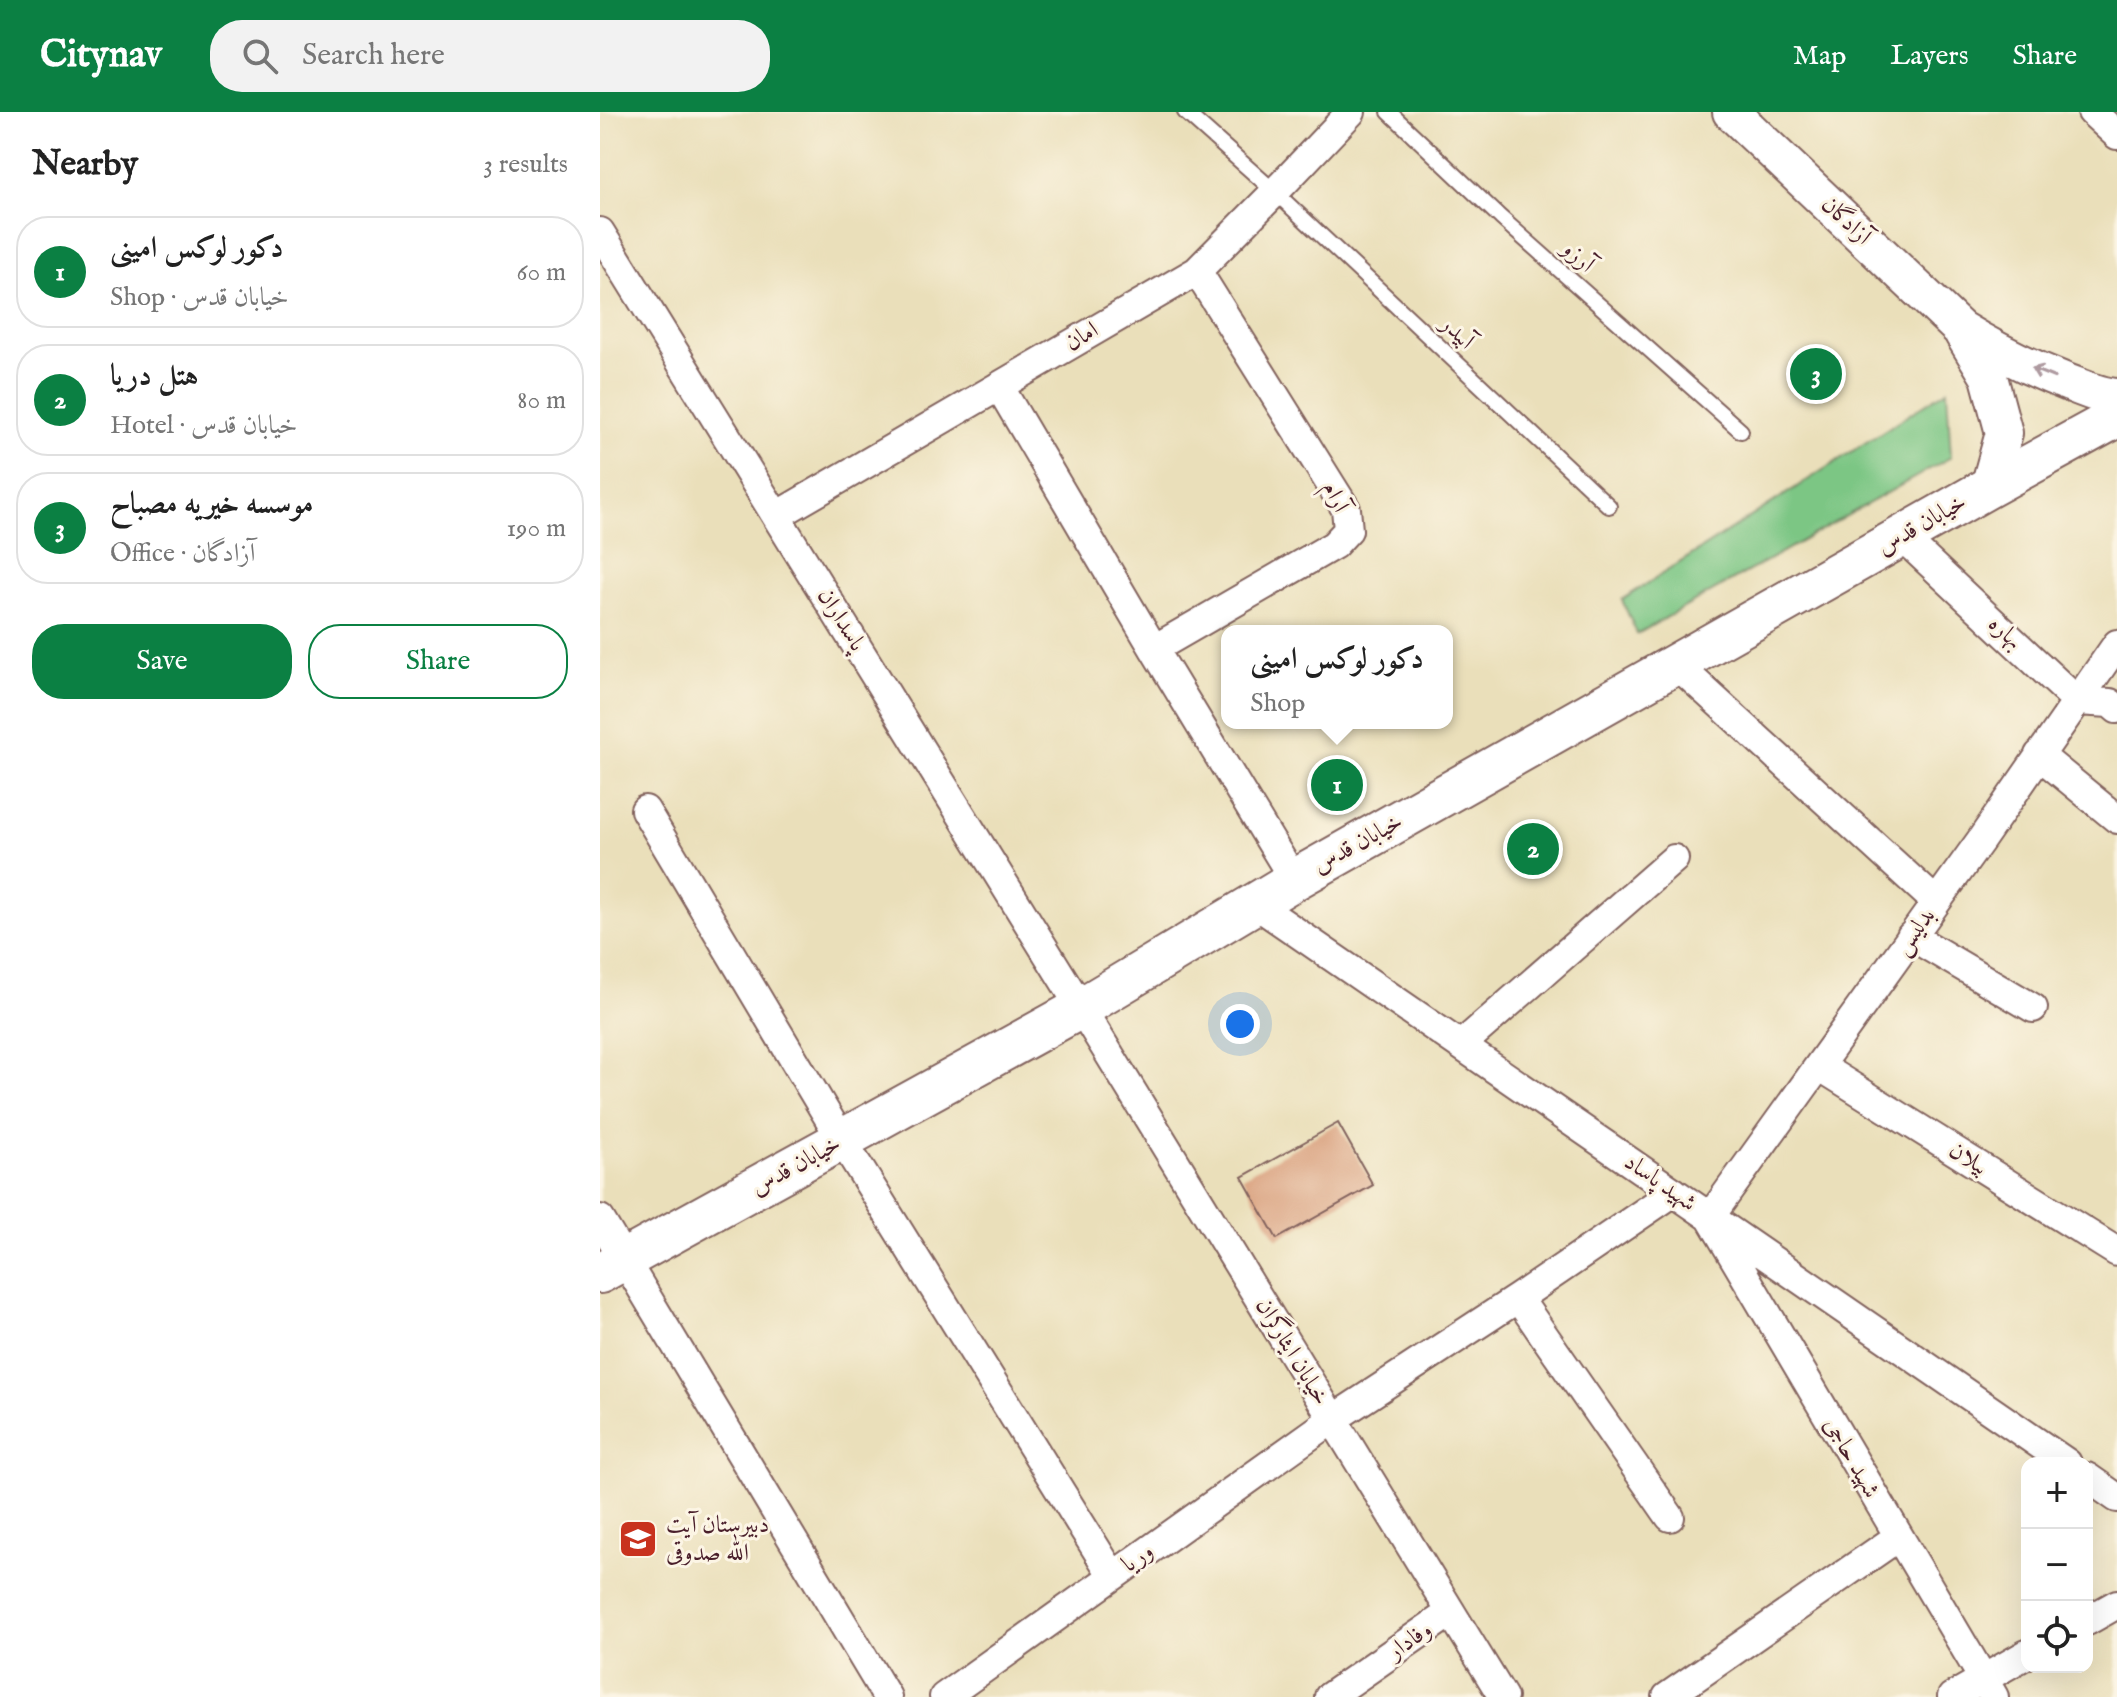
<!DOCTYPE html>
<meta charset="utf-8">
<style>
:root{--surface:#fff;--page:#f2f2f2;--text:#222;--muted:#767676;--line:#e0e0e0;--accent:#0b8043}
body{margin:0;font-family:"IM FELL English",Amiri,serif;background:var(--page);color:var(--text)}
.controls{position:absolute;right:24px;bottom:24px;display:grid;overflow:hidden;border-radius:16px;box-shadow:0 8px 32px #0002}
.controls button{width:72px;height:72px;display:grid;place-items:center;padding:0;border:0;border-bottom:2px solid var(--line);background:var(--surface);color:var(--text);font:40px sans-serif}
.you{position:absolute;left:640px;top:912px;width:28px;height:28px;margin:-20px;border:6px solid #fff;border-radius:50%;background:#1a73e8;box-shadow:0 0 0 12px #1a73e833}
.badge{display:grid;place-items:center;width:52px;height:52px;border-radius:50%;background:var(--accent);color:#fff;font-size:26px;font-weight:700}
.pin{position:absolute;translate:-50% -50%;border:4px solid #fff;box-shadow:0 2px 8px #0006}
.popup{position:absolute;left:621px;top:513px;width:232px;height:104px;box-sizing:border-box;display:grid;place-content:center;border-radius:16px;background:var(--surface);filter:drop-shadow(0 2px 6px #0005);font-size:26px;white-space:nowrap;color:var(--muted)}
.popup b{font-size:30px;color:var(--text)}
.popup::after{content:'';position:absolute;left:50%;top:100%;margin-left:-16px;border:16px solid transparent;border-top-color:var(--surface)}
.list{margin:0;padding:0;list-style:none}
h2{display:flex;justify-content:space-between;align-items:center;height:104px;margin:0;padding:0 32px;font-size:34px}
h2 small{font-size:26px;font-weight:400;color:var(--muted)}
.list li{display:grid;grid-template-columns:52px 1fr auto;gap:24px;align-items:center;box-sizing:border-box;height:112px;margin:0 16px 16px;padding:0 16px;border:2px solid var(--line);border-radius:32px}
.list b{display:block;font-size:30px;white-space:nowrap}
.list p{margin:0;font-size:26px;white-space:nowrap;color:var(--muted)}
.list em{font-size:26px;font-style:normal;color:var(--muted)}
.actions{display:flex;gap:16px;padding:24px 32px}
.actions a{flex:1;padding:18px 0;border:2px solid var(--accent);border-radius:32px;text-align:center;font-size:28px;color:var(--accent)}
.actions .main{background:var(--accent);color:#fff}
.icon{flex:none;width:44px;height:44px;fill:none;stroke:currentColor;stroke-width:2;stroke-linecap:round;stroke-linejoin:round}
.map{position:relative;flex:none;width:1517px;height:1585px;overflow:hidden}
header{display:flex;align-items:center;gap:48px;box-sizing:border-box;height:112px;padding:0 40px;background:var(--accent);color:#fff}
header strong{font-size:38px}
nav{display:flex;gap:44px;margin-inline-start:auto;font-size:28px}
.search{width:560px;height:72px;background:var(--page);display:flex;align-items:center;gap:20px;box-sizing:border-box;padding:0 28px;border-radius:32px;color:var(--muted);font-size:30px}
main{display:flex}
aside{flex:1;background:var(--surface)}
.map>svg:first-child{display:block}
.green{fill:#7cc684;stroke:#637258;stroke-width:2}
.building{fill:#d9a07e}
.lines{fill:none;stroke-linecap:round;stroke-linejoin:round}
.service-casing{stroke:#82625d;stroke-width:18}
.minor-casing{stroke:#82625d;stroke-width:32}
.tertiary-casing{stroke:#82625d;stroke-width:40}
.secondary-casing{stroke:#82625d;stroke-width:44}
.service{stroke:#fff;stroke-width:14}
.minor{stroke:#fff;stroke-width:28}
.tertiary{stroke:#fff;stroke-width:36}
.secondary{stroke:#fff;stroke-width:40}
.oneway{stroke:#ae9aa0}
.labels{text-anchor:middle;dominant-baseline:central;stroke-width:6;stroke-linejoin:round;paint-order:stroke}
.street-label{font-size:24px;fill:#4a1f2b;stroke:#fcf5e5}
.poi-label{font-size:24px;fill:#4a1f2b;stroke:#fcf5e5;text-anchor:start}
</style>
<header>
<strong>Citynav</strong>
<div class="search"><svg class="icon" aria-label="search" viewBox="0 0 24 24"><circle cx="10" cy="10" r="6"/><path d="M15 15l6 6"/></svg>Search here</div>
<nav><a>Map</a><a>Layers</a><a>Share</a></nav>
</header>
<main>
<aside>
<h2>Nearby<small>3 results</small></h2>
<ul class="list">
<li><span class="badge">1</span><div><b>دکور لوکس امینی</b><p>Shop · خیابان قدس</p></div><em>60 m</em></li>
<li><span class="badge">2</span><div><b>هتل دریا</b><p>Hotel · خیابان قدس</p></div><em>80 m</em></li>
<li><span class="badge">3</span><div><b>موسسه خیریه مصباح</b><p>Office · آزادگان</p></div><em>190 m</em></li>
</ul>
<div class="actions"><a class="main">Save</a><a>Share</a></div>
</aside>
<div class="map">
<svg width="1517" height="1585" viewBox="0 0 1517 1585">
<rect width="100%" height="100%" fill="#fcf5e5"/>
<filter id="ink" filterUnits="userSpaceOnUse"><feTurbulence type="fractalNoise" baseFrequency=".0125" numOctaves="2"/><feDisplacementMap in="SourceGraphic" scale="16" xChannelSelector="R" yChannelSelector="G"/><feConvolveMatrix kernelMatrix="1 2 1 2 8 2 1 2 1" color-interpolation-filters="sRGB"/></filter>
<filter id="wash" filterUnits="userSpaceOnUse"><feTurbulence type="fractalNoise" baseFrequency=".006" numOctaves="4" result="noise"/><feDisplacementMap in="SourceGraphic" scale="32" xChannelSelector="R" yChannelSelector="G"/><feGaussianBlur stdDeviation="1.8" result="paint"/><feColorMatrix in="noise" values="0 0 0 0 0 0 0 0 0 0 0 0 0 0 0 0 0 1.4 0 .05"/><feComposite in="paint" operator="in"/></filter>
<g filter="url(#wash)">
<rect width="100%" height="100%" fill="#eadfba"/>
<path class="green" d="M 1347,278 L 1351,345 L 1037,522 L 1022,488 Z"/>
<g id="blocks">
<path class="building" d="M 738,1011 L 773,1073 L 677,1127 L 642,1065 Z"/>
</g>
</g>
<g filter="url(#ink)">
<use href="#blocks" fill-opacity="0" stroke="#82625d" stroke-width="2"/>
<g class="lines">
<g class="service-casing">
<path id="service" d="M 585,0 L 675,80 L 1009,394
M 789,0 L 901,106 L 1141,319"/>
</g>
<g class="minor-casing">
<path id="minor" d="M 1492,0 L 1517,23
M 0,120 L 481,896 L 903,1585
M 399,274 L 554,537 L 694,768
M 176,404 L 597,159 L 675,80 L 751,0
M 1302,425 L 1477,589 L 1510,591 L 1517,597
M 554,537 L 734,433 L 748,418 L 746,397 L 597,159
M 1076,552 L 1336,790
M 1439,643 L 1517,707
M 45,698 L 242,1028 L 513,1464
M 654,791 L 1467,1351
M 1311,824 L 1433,896
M 861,933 L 1074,747
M 1219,954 L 1517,1140
M 0,1107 L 287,1585
M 918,1186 L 1070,1405
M 1487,1365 L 1517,1386
M 1487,1509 L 1517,1492
M 344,1585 L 733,1307 L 918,1186 L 1074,1080
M 729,1585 L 851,1500
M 1067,1585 L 1298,1425
M 1352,1585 L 1427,1542
M 1394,1585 L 1110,1105 L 1381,728 L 1517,532"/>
</g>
<g class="tertiary-casing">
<path id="tertiary" d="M 1131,0 L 1360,217 C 1396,239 1430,256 1469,271 C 1485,277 1500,284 1517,285
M 1363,222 L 1389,265 L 1404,321 L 1389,375"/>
</g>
<g class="secondary-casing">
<path id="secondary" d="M 0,1161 L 481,896 L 694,768 L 1389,375 L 1517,305"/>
</g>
<use href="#service" class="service"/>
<use href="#minor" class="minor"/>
<use href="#tertiary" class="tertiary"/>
<use href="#secondary" class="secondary"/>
</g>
<defs><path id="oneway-shaft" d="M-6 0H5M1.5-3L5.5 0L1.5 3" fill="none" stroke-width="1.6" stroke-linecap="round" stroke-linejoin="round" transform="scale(2)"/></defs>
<use class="oneway" href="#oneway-shaft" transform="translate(1443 261) rotate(-158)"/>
</g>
<defs>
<g id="school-square" transform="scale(2)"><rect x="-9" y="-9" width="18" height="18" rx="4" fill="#c8321e" stroke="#fcf5e5"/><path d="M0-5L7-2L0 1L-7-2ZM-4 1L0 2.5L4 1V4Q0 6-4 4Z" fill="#fff"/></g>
</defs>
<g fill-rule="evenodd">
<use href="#school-square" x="38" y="1427"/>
</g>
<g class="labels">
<g class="street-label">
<text transform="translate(1246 109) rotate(43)">آزادگان</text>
<text transform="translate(978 145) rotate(42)">آرزو</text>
<text transform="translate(857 221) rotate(43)">آبیدر</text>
<text transform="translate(482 225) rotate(-31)">امان</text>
<text transform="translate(735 385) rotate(64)">آرام</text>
<text transform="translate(1322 413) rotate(-30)">خیابان قدس</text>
<text transform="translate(241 508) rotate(58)">پاسداران</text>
<text transform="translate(1405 521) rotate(43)">بهاره</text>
<text transform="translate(758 732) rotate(-29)">خیابان قدس</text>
<text transform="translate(1315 820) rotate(-54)">بدلیس</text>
<text transform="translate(1368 1047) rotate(32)">بیلان</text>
<text transform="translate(196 1054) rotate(-29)">خیابان قدس</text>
<text transform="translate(1060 1071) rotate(35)">شهید پاساد</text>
<text transform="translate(692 1240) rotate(59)">خیابان ایثارگران</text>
<text transform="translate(1251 1346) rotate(60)">شهید حاجی</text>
<text transform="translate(538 1446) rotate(-36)">وریا</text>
<text transform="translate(810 1529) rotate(-35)">وفادار</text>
</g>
<g class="poi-label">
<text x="66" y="1413">دبیرستان آیت<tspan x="66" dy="28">الله صدوقی</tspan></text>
</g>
</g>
</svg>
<div class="controls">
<button>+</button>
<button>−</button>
<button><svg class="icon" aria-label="locate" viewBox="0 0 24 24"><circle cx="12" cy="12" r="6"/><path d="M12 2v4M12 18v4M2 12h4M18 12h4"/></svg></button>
</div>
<div class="you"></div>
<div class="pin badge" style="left:737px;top:673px">1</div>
<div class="popup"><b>دکور لوکس امینی</b>Shop</div>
<div class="pin badge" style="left:933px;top:737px">2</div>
<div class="pin badge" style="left:1216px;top:262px">3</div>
</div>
</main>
